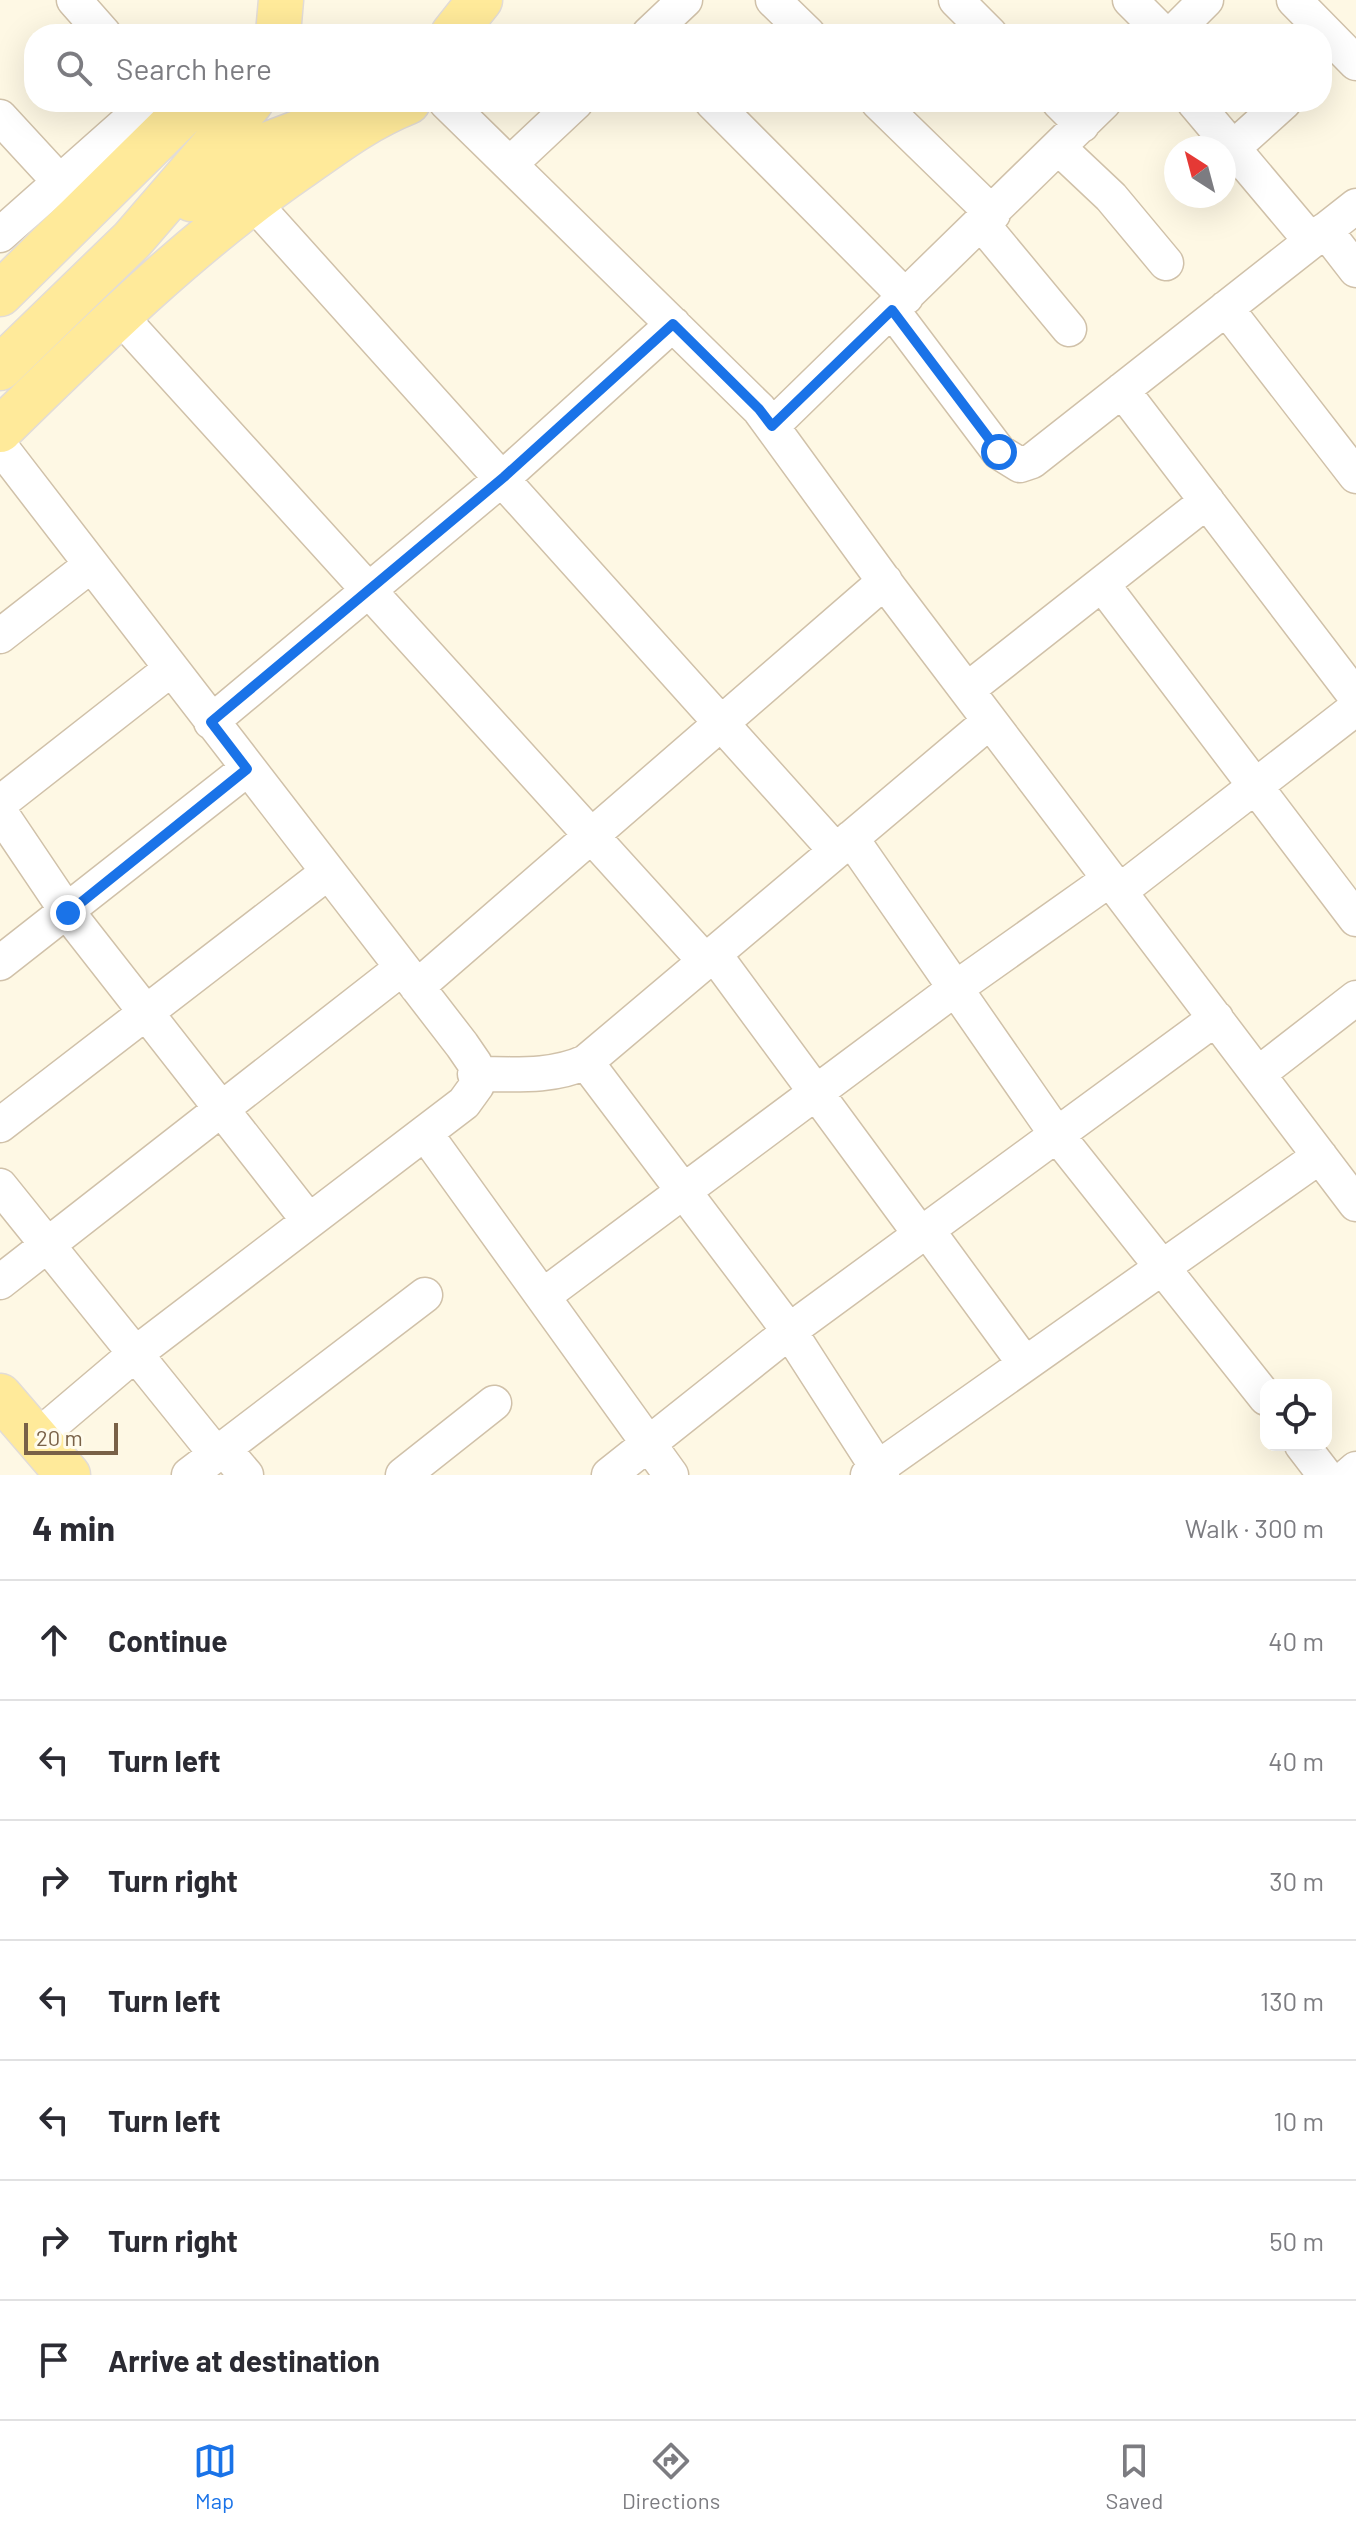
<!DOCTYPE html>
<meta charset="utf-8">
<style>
:root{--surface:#fff;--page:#f2f2f3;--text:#2b2b33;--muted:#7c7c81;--line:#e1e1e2;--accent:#1a73e8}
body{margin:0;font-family:Barlow,sans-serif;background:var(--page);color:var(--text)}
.controls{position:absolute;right:24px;bottom:24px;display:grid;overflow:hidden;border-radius:16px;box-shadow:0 8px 32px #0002}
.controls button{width:72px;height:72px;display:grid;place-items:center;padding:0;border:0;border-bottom:2px solid var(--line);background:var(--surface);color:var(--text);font:40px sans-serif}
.compass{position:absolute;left:1164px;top:136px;width:72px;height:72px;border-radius:50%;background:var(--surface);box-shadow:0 8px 32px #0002;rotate:324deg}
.scale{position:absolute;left:24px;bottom:20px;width:94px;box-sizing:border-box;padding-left:8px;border:4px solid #796147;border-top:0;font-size:22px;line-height:28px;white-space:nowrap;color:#796147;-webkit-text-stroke:6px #fffbec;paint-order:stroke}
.stop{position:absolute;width:24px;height:24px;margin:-18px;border:6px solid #1a73e8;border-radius:50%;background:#fff}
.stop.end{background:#1a73e8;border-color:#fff;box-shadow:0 2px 8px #0008}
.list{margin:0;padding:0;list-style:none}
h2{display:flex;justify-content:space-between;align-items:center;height:104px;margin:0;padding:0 32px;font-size:34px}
h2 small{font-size:26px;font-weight:400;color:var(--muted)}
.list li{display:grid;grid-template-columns:52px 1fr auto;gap:24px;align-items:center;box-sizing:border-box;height:120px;padding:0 32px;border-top:2px solid var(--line)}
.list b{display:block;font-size:30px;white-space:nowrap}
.list em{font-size:26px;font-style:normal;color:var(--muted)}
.icon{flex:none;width:44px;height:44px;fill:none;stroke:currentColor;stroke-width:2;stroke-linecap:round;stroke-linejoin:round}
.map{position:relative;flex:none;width:1356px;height:1475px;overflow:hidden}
.search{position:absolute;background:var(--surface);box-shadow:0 8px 32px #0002;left:24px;right:24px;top:24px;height:88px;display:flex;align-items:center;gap:20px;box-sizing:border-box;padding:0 28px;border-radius:32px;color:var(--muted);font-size:30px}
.sheet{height:944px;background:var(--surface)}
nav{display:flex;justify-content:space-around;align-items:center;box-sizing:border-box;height:112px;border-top:2px solid var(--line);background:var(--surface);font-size:22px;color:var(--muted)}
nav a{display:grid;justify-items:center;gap:4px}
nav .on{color:var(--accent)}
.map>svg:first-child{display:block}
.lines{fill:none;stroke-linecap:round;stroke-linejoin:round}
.minor-casing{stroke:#d0c1a9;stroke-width:37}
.major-casing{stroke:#e2dcd7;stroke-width:47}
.minor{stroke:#fff;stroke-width:34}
.major{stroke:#ffea9a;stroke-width:44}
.route{stroke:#1a73e8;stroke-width:10}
</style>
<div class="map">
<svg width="1356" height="1475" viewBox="0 0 1356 1475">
<rect width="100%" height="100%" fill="#fef8e4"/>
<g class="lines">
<g class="minor-casing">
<path id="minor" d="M 74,0 L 104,34
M 773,0 L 808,34
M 956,0 L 990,34
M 1130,0 L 1164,34
M 1294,0 L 1356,63
M 649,34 L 685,0
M 1172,34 L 1206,0
M 446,102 L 759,409 L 890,589 L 1356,1204
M 712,102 L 906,297
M 878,102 L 993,214
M 1059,102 L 1082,125
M 1194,102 L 1311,241
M 0,117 L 59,181
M 1059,148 L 1111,197 L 1166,263
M 1233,148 L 1284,102
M 510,164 L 576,102
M 252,201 L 836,851
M 982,224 L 1069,329
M 1325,230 L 1356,270
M 0,235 L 150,102
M 1226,308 L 1356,476
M 892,310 L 999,452 L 1020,465 L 1032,461 L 1356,206
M 118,314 L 705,961
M 1122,390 L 1356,697
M 772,426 L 1104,102
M 0,446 L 462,1045 L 475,1064 L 477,1085 L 464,1103 L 135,1354 L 36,1438
M 1102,584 L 1356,919
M 0,636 L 91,565
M 967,690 L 1207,501
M 211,722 L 504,477 L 673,324
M 0,803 L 171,669
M 0,812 L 68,913 L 309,1221
M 851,838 L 1057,1135 L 1266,1398
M 1120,891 L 1356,708
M 714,954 L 921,1235
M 0,963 L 247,769
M 417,987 L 885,581
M 586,1062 L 790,1332 L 882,1475
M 475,1074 C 513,1074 551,1078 586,1062 L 990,721
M 1258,1074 L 1356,998
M 0,1125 L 327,873
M 425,1133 L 671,1475
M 0,1186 L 216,1454
M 927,1230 L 1025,1364
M 0,1282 L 402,968
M 543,1296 L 956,988 L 1110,879
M 1302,1445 L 1325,1475
M 224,1449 L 246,1475
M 189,1475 L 425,1295
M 403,1475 L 494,1403
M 609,1475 L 804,1320 L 1216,1018
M 868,1475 L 1320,1156
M 1349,1475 L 1356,1469"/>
</g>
<g class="major-casing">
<path id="major" d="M 278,34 L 281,0
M 453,34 L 480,0
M 191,199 L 271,143 L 350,113
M 0,294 L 195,102
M 0,368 L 132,240 L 251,102
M 0,430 C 95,337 189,244 299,168 C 336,142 366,119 408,102
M 0,1396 L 68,1475"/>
</g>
<use href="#minor" class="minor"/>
<use href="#major" class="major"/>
</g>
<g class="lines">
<path class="route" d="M 68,913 L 247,769 L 211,722 L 504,477 L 673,324 L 759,409 L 772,426 L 892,310 L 999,452"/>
</g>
</svg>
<div class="controls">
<button><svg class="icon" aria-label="locate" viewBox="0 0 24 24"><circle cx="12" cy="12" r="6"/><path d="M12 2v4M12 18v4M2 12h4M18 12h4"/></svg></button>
</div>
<svg class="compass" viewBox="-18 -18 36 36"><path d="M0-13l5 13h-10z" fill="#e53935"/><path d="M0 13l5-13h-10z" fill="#7c7c81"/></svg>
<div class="scale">20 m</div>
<div class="stop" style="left:999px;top:452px"></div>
<div class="stop end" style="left:68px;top:913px"></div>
<div class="search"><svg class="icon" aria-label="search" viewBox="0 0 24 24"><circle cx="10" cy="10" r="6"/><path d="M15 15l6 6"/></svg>Search here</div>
</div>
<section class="sheet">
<h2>4 min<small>Walk · 300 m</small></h2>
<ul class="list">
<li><svg class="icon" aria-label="ahead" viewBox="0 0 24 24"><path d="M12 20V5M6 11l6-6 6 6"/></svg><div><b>Continue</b></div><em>40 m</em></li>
<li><svg class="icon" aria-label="left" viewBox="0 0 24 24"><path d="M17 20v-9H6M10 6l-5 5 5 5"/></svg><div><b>Turn left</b></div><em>40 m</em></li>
<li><svg class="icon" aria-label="right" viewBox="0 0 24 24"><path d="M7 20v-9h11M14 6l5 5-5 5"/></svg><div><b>Turn right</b></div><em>30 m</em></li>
<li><svg class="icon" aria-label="left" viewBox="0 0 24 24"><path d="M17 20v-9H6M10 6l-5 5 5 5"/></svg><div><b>Turn left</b></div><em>130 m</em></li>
<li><svg class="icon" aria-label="left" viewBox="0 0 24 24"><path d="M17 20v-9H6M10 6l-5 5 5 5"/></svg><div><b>Turn left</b></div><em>10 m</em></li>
<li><svg class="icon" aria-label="right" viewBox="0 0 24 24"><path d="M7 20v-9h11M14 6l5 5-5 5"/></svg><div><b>Turn right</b></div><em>50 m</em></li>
<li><svg class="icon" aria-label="arrive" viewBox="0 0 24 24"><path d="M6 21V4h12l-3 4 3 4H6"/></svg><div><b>Arrive at destination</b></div></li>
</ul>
</section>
<nav>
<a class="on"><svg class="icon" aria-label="map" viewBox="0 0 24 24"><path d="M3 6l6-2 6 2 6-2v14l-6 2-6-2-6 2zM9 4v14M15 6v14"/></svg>Map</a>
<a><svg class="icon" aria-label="directions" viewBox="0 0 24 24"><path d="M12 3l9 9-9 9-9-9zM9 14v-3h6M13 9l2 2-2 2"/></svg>Directions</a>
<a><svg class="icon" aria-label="saved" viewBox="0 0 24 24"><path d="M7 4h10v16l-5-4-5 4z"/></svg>Saved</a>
</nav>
